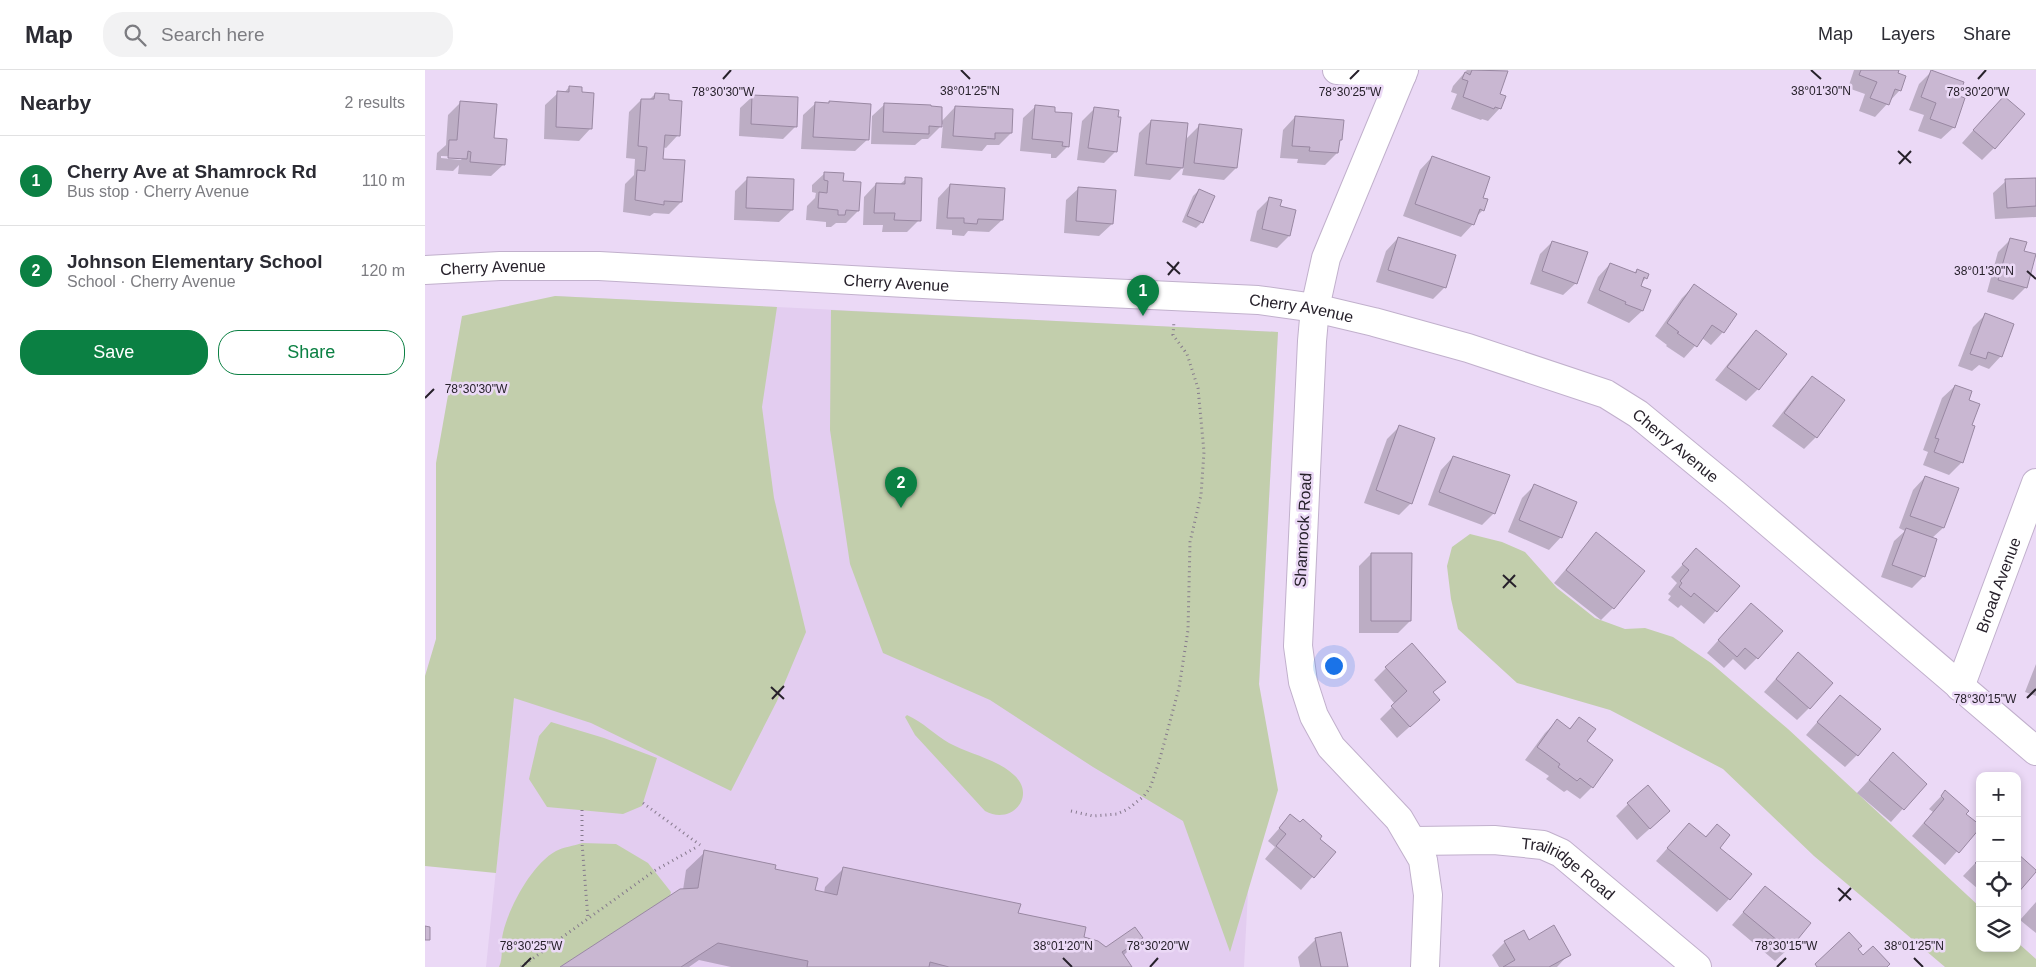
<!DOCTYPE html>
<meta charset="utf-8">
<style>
:root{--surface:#fff;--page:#f2f2f3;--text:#2b2b33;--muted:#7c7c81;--line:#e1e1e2;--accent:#0b8043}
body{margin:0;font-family:Helvetica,sans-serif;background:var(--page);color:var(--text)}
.controls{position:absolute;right:15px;bottom:15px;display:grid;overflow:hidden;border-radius:10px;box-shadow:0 2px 8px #0003}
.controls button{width:45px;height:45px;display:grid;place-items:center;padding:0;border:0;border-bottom:1px solid var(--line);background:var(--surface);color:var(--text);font:25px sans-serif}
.you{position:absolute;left:908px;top:595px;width:18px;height:18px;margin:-12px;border:4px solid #fff;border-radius:50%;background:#1a73e8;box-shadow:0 0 0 8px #1a73e833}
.badge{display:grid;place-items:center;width:32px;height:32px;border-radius:50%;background:var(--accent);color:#fff;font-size:16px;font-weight:700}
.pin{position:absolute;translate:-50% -41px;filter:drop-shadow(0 1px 2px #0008)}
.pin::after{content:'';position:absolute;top:26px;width:18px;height:15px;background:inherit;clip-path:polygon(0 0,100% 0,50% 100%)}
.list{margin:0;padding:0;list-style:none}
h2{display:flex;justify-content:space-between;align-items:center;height:65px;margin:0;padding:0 20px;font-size:21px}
h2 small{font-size:16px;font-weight:400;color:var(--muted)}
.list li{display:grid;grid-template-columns:32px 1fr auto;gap:15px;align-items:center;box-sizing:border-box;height:90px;padding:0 20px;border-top:1px solid var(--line)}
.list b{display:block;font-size:19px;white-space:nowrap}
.list p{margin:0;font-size:16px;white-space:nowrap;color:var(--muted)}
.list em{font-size:16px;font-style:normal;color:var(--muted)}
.actions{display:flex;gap:10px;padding:15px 20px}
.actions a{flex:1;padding:11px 0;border:1px solid var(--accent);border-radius:20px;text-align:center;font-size:18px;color:var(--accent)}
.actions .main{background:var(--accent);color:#fff}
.icon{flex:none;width:28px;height:28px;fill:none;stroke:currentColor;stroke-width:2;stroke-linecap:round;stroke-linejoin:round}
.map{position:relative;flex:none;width:1611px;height:897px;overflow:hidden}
header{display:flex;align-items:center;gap:30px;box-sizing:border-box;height:70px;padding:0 25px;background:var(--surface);border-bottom:1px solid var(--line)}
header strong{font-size:24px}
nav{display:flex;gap:28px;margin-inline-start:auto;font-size:18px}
.search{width:350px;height:45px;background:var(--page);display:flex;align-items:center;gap:12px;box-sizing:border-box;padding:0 18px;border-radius:20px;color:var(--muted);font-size:19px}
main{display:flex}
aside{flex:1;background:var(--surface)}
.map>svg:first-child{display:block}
.built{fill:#e3cdf0}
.green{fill:#c2ceac}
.shadow{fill:#0003;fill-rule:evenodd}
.building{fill:#c9b7d2;stroke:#9988a2}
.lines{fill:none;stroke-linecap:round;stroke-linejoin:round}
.street-casing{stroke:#c1b0cc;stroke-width:30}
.secondary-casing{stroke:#c1b0cc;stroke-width:30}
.path{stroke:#85798c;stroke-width:3;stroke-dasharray:1 4;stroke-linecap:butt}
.street{stroke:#fff;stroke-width:28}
.secondary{stroke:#fff;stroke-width:28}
.ticks{fill:none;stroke:#27212b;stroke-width:2}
.labels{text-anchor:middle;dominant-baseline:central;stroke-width:5;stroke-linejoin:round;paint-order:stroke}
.street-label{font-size:16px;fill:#27212b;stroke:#ebd9f6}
.ticks-label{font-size:12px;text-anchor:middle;fill:#27212b;stroke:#ebd9f6;stroke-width:5;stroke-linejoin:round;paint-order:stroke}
</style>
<header>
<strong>Map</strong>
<div class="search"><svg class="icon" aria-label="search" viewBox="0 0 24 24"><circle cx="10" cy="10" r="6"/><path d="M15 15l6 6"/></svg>Search here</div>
<nav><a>Map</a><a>Layers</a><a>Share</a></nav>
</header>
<main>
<aside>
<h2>Nearby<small>2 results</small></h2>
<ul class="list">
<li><span class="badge">1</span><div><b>Cherry Ave at Shamrock Rd</b><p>Bus stop · Cherry Avenue</p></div><em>110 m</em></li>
<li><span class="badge">2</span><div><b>Johnson Elementary School</b><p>School · Cherry Avenue</p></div><em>120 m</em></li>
</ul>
<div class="actions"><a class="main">Save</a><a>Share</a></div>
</aside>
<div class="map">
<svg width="1611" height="897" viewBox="0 0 1611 897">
<rect width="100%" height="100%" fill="#ebd9f6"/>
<path class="built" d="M 130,226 L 853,262 L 819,897 L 61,897 Z"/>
<path class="green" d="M 130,226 L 352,237 L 337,337 L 349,428 L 381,562 L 352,631 L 306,721 L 166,653 L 89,628 L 71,803 L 0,796 L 0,606 L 11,569 L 11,393 L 37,246 Z
M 406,240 L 853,262 L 834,614 L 853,720 L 805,882 L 758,751 L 668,697 L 565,630 L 458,583 L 425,494 L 405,360 Z
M 1045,464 L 1077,472 L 1100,482 L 1132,518 L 1170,548 L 1200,559 L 1220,558 L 1248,567 L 1286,593 L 1363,659 L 1555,837 L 1555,878 L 1592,878 L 1592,872 L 1611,889 L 1611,897 L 1520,897 L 1389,786 L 1298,699 L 1185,640 L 1092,613 L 1033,559 L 1026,529 L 1022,496 L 1027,477 Z
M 482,645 C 498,652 510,665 524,673 C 544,684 572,689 589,705 C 612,725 587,756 560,741 L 490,665 L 480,647 Z
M 126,652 L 179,668 L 232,688 L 217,736 L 198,744 L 122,737 L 104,709 L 114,666 Z
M 157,773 L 191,774 L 223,793 L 246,822 L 245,826 L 135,897 L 74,897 C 79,886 75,875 78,863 C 84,837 107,794 131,781 C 138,777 149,776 157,773 Z"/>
<path class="shadow" d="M 1042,0 L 1082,1 L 1073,24 L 1075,38 L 1063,51 L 1057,49 L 1056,50 L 1026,39 L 1032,24 L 1026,22 L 1028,16 Z
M 1429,0 L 1472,0 L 1475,20 L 1450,47 L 1434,41 L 1440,24 L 1423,18 Z
M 1507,1 L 1533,27 L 1529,57 L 1516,69 L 1493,61 L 1499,45 L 1484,40 L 1494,14 Z
M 144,17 L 156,23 L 166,58 L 154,71 L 119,69 L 120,35 L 133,23 L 139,23 Z
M 230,24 L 253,65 L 241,78 L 237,77 L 236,90 L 256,132 L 244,144 L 229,143 L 225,146 L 198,142 L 200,114 L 209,105 L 210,89 L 201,88 L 204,42 L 216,30 L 224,30 Z
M 328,26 L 371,56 L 358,69 L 314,66 L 315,38 Z
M 36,32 L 68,69 L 79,94 L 66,106 L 33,104 L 34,95 L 28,101 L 11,100 L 12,83 L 21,75 L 23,45 ZM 16,86 L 38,87 L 36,90 L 16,88 Z
M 391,33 L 443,69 L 430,81 L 376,79 L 378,45 Z
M 460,34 L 516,52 L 530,37 L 586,63 L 574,75 L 562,75 L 557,81 L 516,78 L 518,54 L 503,69 L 497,69 L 490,75 L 446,74 L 447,46 Z
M 611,36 L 628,43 L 643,76 L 631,88 L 626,88 L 626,84 L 595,81 L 598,48 Z
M 669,39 L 691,81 L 679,93 L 652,90 L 657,51 Z
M 1567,39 L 1569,78 L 1557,90 L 1537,73 Z
M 870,47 L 916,69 L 913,72 L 912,83 L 900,95 L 872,93 L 873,89 L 855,88 L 858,60 Z
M 726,51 L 760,70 L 774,56 L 811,98 L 799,110 L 757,105 L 759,96 L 745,110 L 709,106 L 714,63 Z
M 1007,87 L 1056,129 L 1058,140 L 1051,147 L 1048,154 L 1036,167 L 978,146 L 995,100 Z
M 400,103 L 417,112 L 433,141 L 421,153 L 411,153 L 406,157 L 401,157 L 401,152 L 381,150 L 382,136 L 390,128 L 391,123 L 387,122 L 387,115 Z
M 322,109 L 367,140 L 354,152 L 309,150 L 310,121 Z
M 481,109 L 494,150 L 482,162 L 457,162 L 458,155 L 438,155 L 439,127 L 451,114 L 474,115 Z
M 1611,109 L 1611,147 L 1570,149 L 1568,123 L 1581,111 Z
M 525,115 L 577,150 L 564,162 L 543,161 L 539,166 L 527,165 L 527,160 L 511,159 L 513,128 Z
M 654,118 L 687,154 L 674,166 L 639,163 L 641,130 Z
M 774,120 L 777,152 L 771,158 L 757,152 L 768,126 Z
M 845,128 L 854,137 L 864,166 L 852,178 L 825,171 L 832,141 Z
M 973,168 L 1020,217 L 1008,229 L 951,212 L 961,181 Z
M 1586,169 L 1598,182 L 1601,217 L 1588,230 L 1562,222 L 1573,182 Z
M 1127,172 L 1151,213 L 1138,225 L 1105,214 L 1115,184 Z
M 1185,194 L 1209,203 L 1212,200 L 1221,208 L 1214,216 L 1225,221 L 1217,241 L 1204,253 L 1162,233 L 1173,207 Z
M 1269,216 L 1298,262 L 1286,275 L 1277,268 L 1259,288 L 1241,276 L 1242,275 L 1230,266 L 1257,228 Z
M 1560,245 L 1576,286 L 1564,299 L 1554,295 L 1547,301 L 1533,296 L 1548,257 Z
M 1331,262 L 1333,319 L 1321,331 L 1290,310 L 1319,274 Z
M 1387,307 L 1391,367 L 1379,379 L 1347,356 L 1375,320 Z
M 1530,316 L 1543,331 L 1545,356 L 1537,392 L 1524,405 L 1498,395 L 1503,382 L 1498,380 L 1517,328 Z
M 974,357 L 986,433 L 974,445 L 939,433 L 962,369 Z
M 1028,387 L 1069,443 L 1057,455 L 1003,435 L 1016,400 Z
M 1500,407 L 1518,458 L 1507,468 L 1499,506 L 1487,518 L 1456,507 L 1469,471 L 1480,461 L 1474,458 L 1488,420 Z
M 1110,415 L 1136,467 L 1124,480 L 1083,462 L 1097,428 Z
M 1171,464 L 1188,538 L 1176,550 L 1129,513 Z
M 1271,480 L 1313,516 L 1279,554 L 1256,535 L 1253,538 L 1243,530 L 1246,526 L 1243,524 L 1252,513 L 1246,507 Z
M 946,484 L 985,551 L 973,563 L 934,563 L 934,496 Z
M 1314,547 L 1332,588 L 1320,600 L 1308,589 L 1299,598 L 1282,583 Z
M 1373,584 L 1384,638 L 1372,650 L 1339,622 Z
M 1611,594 L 1611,626 L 1600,622 Z
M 961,598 L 1019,612 L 1007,623 L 1001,642 L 972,668 L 955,649 L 970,634 L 949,610 Z
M 1415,626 L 1432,685 L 1420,697 L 1381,665 Z
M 1154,649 L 1160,672 L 1167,717 L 1155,729 L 1142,720 L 1139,722 L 1121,709 L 1124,706 L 1100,690 L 1120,663 L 1132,651 L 1144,659 Z
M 1468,684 L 1500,714 L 1466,752 L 1432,723 Z
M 1520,722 L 1540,744 L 1554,756 L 1520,795 L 1487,766 L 1508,742 L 1504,739 Z
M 1203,734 L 1231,753 L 1212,770 L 1191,746 Z
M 865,746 L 909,782 L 876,820 L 840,789 L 850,777 L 843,771 Z
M 1264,754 L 1280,767 L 1292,756 L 1293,778 L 1304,829 L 1292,842 L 1231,791 Z
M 280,782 L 349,800 L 389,821 L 399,823 L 400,817 L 419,798 L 592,844 L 658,868 L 681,878 L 716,868 L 698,886 L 705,897 L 306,897 L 274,890 L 264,897 L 138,897 L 258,820 L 261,800 Z
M 1555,788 L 1555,824 L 1551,821 L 1553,819 L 1538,806 Z
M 1340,817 L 1363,879 L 1350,891 L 1307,855 Z
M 1611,832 L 1611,863 L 1595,850 Z
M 1098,862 L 1103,871 L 1144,884 L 1132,897 L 1074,897 L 1067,885 L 1080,872 Z
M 891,869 L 921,897 L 875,897 L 873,887 Z"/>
<path class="building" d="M 1047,0 L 1083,1 L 1075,24 L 1081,26 L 1076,39 L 1070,37 L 1069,39 L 1038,27 L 1043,11 L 1037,9 L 1040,2 L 1045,5 Z
M 1436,0 L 1474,0 L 1473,3 L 1481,6 L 1476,21 L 1470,19 L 1464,35 L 1445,28 L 1452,12 L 1434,5 Z
M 1506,0 L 1539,12 L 1534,26 L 1540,28 L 1530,58 L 1505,49 L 1511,33 L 1496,27 Z
M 144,16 L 157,17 L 157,22 L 169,23 L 167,59 L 131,57 L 132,21 L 144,22 Z
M 230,23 L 244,24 L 244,30 L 257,31 L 255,66 L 240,65 L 238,89 L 260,90 L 257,132 L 239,131 L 239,135 L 210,130 L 212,100 L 220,101 L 222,77 L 213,76 L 216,29 L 229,29 Z
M 327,25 L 373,27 L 372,57 L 326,54 Z
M 1579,26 L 1600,44 L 1570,79 L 1548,60 Z
M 35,31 L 72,34 L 69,68 L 82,69 L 80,95 L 45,92 L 46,82 L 43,81 L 42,89 L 23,88 L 24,70 L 32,70 Z
M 404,31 L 446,34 L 444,70 L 388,67 L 390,32 L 404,33 Z
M 459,33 L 506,35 L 506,36 L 517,37 L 517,57 L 504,56 L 504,64 L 458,62 Z
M 610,35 L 630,37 L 630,42 L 647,43 L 644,77 L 637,76 L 638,72 L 607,69 Z
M 530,36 L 588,39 L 587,63 L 570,63 L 570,69 L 528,66 Z
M 669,37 L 694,40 L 693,47 L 696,47 L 692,82 L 663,78 Z
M 870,46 L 919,50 L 917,70 L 915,70 L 913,83 L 884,81 L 885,77 L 867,76 Z
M 726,50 L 763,53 L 758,98 L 721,94 Z
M 774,54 L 817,59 L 812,98 L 769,93 Z
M 1007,86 L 1065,107 L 1058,128 L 1063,129 L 1059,141 L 1055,139 L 1049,155 L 990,134 Z
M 399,102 L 419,103 L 418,111 L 436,112 L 434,141 L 421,140 L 420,145 L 413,145 L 413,140 L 393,138 L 394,122 L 402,123 L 403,111 L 399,110 Z
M 322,107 L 369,109 L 368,140 L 321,138 Z
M 480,107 L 497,108 L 496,151 L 469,150 L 470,143 L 449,143 L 451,113 L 480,114 Z
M 1611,108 L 1611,136 L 1582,138 L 1580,109 Z
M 525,114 L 580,118 L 578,150 L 553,149 L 552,154 L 539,153 L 539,148 L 522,148 Z
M 653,117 L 691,120 L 688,154 L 651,151 Z
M 774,119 L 790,126 L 778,153 L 762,146 Z
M 844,127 L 857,130 L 855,136 L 871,140 L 865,166 L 837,159 Z
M 973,167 L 1031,185 L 1021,218 L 963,200 Z
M 1585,168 L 1602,172 L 1599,181 L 1611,184 L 1602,218 L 1573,210 Z
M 1127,171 L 1163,182 L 1152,214 L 1117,201 Z
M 1185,193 L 1211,203 L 1212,199 L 1224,204 L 1222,209 L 1219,207 L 1216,216 L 1226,220 L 1218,241 L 1200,234 L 1201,232 L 1174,220 Z
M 1269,214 L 1312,244 L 1299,263 L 1287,255 L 1272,277 L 1252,263 L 1254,262 L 1242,253 Z
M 1560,243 L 1589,254 L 1577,287 L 1563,282 L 1561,289 L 1545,284 Z
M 1331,260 L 1362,284 L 1334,320 L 1302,297 Z
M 1387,306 L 1420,330 L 1392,368 L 1359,343 Z
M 1530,315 L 1547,321 L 1544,330 L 1555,334 L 1547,355 L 1550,356 L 1538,393 L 1509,382 L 1514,369 L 1510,368 Z
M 974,355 L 1010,368 L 987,434 L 951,420 Z
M 1028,386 L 1085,405 L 1070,444 L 1014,422 Z
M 1500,406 L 1534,418 L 1519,458 L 1485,446 Z
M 1109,414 L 1152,432 L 1137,468 L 1094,450 Z
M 1481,458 L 1512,469 L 1500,507 L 1467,495 Z
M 1171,462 L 1220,501 L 1189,539 L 1141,500 Z
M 1271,478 L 1315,516 L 1292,542 L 1269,523 L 1266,527 L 1254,517 L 1257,513 L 1255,511 L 1264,500 L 1257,494 Z
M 946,483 L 987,483 L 986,551 L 946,551 Z
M 1326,533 L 1358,561 L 1333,589 L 1320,578 L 1312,587 L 1293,570 Z
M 987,573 L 1021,612 L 1008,622 L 1015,630 L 985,657 L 966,636 L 982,621 L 960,597 Z
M 1373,582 L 1408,613 L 1385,639 L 1351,609 Z
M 1415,625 L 1456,659 L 1433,686 L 1392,652 Z
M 1154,647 L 1171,659 L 1162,671 L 1188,690 L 1168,718 L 1155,708 L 1152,711 L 1133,697 L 1135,694 L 1112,677 L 1132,649 L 1145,659 Z
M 1468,682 L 1502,714 L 1479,740 L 1444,710 Z
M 1223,715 L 1245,741 L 1225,759 L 1202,733 Z
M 1520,720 L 1544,741 L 1541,744 L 1555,755 L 1555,758 L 1534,783 L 1499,753 L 1519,729 L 1516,726 Z
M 865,744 L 875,752 L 878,749 L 897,766 L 895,769 L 911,782 L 889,808 L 851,776 L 861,764 L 854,758 Z
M 1264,753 L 1281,767 L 1292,754 L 1305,765 L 1295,778 L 1327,804 L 1305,830 L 1242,778 Z
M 279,780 L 351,795 L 350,799 L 393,808 L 390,820 L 412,825 L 418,797 L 596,834 L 593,843 L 661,857 L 659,867 L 673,871 L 681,877 L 710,857 L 718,868 L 697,882 L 707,897 L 524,897 L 505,892 L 504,897 L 382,897 L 383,891 L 293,873 L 256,897 L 135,897 L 255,819 L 273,818 Z
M 1592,783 L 1611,800 L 1611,802 L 1592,824 Z
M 1555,788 L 1555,797 L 1550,793 Z
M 1340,816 L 1386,853 L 1364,880 L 1318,842 Z
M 1129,855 L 1146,885 L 1124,897 L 1078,897 L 1090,890 L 1079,871 L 1099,860 L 1104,870 Z
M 0,856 L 5,857 L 5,870 L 0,870 Z
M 916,862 L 923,897 L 896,897 L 890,868 Z
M 1424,862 L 1437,876 L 1433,879 L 1438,885 L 1448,876 L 1465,894 L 1462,897 L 1392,897 L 1390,894 Z"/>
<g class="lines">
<g class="street-casing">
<g id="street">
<path d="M 912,0 L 977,5"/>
<path d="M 890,238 L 887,271 L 873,576 L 878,612 L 889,646 L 906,677 L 974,749 L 998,790 L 1003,825 L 1000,897"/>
<path id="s1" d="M 1535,617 L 1611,413"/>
<path id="s2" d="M 989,771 L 1069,770 L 1118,775 L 1136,783 L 1272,897"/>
</g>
</g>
<g class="secondary-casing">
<g id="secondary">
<path id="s3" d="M 0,200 L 75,196 L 174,196 L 534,216 L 833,230 L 890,238 L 949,252 L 1043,278 L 1181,324 L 1213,344 L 1309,423 L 1611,681"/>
<path d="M 890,238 L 901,188 L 979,0"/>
</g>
</g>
<path class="path" d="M 218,733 L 275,775
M 157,740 L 157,773 L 163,849
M 646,741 L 668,746 L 692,744 L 703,739 L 719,726 L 725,718 L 734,692 L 754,618 L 763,560 L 765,472 L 776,425 L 779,382 L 773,318 L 762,284 L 748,265 L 749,251
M 96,897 L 229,801 L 270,778"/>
<use href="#street" class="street"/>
<use href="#secondary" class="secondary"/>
</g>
<path class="ticks" d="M 536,0 L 545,9M 1386,0 L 1396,9M 298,9 L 306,0M 925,9 L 934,0M 1553,9 L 1561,0M 1473,81 L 1486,93M 1474,94 L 1486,81M 742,192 L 755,204M 1602,201 L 1611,209M 743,205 L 754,192M 0,328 L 9,319M 1078,505 L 1091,517M 1078,518 L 1090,505M 346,617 L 359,629M 1602,628 L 1611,619M 347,629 L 359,616M 1413,818 L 1426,830M 1414,831 L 1426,818M 638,888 L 647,897M 1489,888 L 1498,897M 97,897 L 106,888M 725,897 L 733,888M 1352,897 L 1361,888"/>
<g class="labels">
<g class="street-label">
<text stroke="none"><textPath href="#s3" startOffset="68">Cherry Avenue</textPath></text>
<text stroke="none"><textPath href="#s3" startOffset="472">Cherry Avenue</textPath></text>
<text stroke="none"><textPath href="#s3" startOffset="878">Cherry Avenue</textPath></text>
<text stroke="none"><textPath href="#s3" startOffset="1282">Cherry Avenue</textPath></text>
<text transform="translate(878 460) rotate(-87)">Shamrock Road</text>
<text stroke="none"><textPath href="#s1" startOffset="109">Broad Avenue</textPath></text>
<text stroke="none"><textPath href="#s2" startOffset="162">Trailridge Road</textPath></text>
</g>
</g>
<g class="ticks-label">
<text x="545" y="25">38°01'25"N</text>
<text x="1396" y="25">38°01'30"N</text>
<text x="298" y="26">78°30'30"W</text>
<text x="925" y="26">78°30'25"W</text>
<text x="1553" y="26">78°30'20"W</text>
<text x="1559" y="205">38°01'30"N</text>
<text x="51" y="323">78°30'30"W</text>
<text x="1560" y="633">78°30'15"W</text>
<text x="106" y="880">78°30'25"W</text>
<text x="733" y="880">78°30'20"W</text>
<text x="1361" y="880">78°30'15"W</text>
<text x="638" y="880">38°01'20"N</text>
<text x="1489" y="880">38°01'25"N</text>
</g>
</svg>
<div class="controls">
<button>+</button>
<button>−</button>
<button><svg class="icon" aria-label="locate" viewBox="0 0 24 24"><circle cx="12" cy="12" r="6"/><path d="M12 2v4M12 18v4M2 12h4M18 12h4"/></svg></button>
<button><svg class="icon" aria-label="layers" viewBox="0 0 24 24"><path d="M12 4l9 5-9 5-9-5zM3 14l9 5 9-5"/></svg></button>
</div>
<div class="you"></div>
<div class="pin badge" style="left:718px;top:246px">1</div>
<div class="pin badge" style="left:476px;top:438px">2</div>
</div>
</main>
